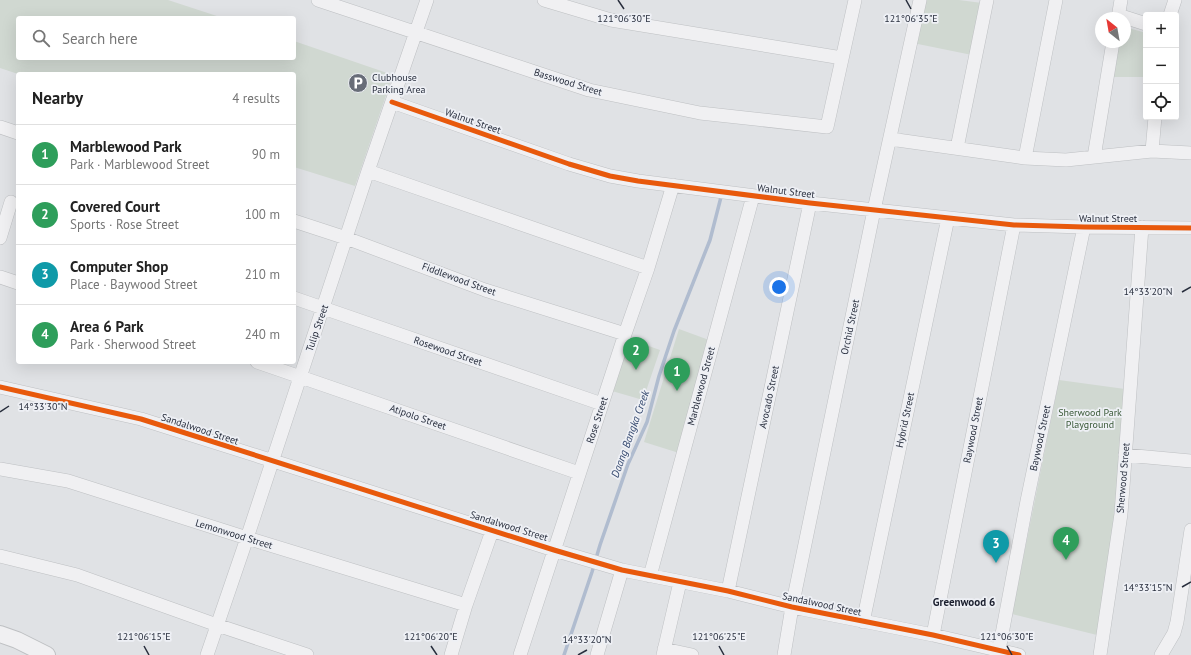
<!DOCTYPE html>
<meta charset="utf-8">
<style>
:root{--surface:#fff;--page:#f6f6f6;--text:#222;--muted:#767676;--line:#e0e0e0;--accent:#111827}
body{margin:0;font-family:"PT Sans",sans-serif;background:var(--page);color:var(--text)}
.controls{position:absolute;right:12px;top:12px;display:grid;overflow:hidden;border-radius:4px;box-shadow:0 4px 16px #0002}
.controls button{width:36px;height:36px;display:grid;place-items:center;padding:0;border:0;border-bottom:1px solid var(--line);background:var(--surface);color:var(--text);font:20px sans-serif}
.compass{position:absolute;left:1095px;top:12px;width:36px;height:36px;border-radius:50%;background:var(--surface);box-shadow:0 4px 16px #0002;rotate:329deg}
.you{position:absolute;left:779px;top:287px;width:14px;height:14px;margin:-10px;border:3px solid #fff;border-radius:50%;background:#1a73e8;box-shadow:0 0 0 6px #1a73e833}
.badge{display:grid;place-items:center;width:26px;height:26px;border-radius:50%;background:var(--accent);color:#fff;font-size:13px;font-weight:700}
.pin{position:absolute;translate:-50% -33px;filter:drop-shadow(0 1px 2px #0008)}
.pin::after{content:'';position:absolute;top:21px;width:14px;height:12px;background:inherit;clip-path:polygon(0 0,100% 0,50% 100%)}
.list{margin:0;padding:0;list-style:none}
h2{display:flex;justify-content:space-between;align-items:center;height:52px;margin:0;padding:0 16px;font-size:17px}
h2 small{font-size:13px;font-weight:400;color:var(--muted)}
.list li{display:grid;grid-template-columns:26px 1fr auto;gap:12px;align-items:center;box-sizing:border-box;height:60px;padding:0 16px;border-top:1px solid var(--line)}
.list b{display:block;font-size:15px;white-space:nowrap}
.list p{margin:0;font-size:13px;white-space:nowrap;color:var(--muted)}
.list em{font-size:13px;font-style:normal;color:var(--muted)}
.icon{flex:none;width:22px;height:22px;fill:none;stroke:currentColor;stroke-width:2;stroke-linecap:round;stroke-linejoin:round}
.map{position:relative;flex:none;width:1191px;height:655px;overflow:hidden}
.search{position:absolute;background:var(--surface);box-shadow:0 4px 16px #0002;left:16px;top:16px;width:280px;height:44px;display:flex;align-items:center;gap:10px;box-sizing:border-box;padding:0 14px;border-radius:4px;color:var(--muted);font-size:15px}
.panel{position:absolute;background:var(--surface);box-shadow:0 4px 16px #0002;left:16px;top:72px;width:280px;height:292px;border-radius:4px}
.map>svg:first-child{display:block}
.green{fill:#d0d8d1}
.lines{fill:none;stroke-linecap:round;stroke-linejoin:round}
.stream{stroke:#b0bccf;stroke-width:3.5}
.minor-casing{stroke:#bec0c3;stroke-width:14}
.tertiary-casing{stroke:#bec0c3;stroke-width:18}
.minor{stroke:#f0f0f2;stroke-width:13}
.tertiary{stroke:#f0f0f2;stroke-width:16}
.cycleway-casing{stroke:#eef0f5;stroke-width:8}
.cycleway{stroke:#e8590c;stroke-width:5}
.ticks{fill:none;stroke:#282e3d;stroke-width:1.5}
.labels{text-anchor:middle;dominant-baseline:central;stroke-width:3.5;stroke-linejoin:round;paint-order:stroke}
.poi-label{font-size:10px;fill:#282e3d;stroke:#eef0f5;text-anchor:start}
.street-label{font-size:10px;fill:#282e3d;stroke:#eef0f5}
.park-label{font-size:10px;fill:#395836;stroke:#eef0f5}
.water-label{font-size:11px;font-style:italic;fill:#35496f;stroke:#eef0f5}
.neighbourhood-label{font-size:11px;font-weight:bold;fill:#1b1f2e;stroke:#eef0f5}
.ticks-label{font-size:10px;text-anchor:middle;fill:#282e3d;stroke:#eef0f5;stroke-width:3.5;stroke-linejoin:round;paint-order:stroke}
</style>
<div class="map">
<svg width="1191" height="655" viewBox="0 0 1191 655">
<rect width="100%" height="100%" fill="#e0e2e5"/>
<path class="green" d="M 0,0 L 168,0 L 223,18 L 18,18 L 18,58 L 294,58 L 294,41 L 393,75 L 355,186 L 294,167 L 294,74 L 18,74 L 0,68 Z
M 925,0 L 959,0 L 982,3 L 972,55 L 913,43 Z
M 1125,27 L 1146,33 L 1146,77 L 1110,77 L 1115,42 L 1125,42 Z
M 679,329 L 709,340 L 679,453 L 644,442 Z
M 629,339 L 660,350 L 643,400 L 612,391 Z
M 1059,380 L 1125,389 L 1116,505 L 1097,635 L 1012,614 Z"/>
<g class="lines">
<path class="stream" d="M 564,655 L 592,572 L 600,545 L 628,464 L 647,422 L 659,376 L 674,331 L 710,240 L 721,197"/>
<g class="minor-casing">
<path id="minor" d="M 318,0 L 589,90 L 700,113 L 827,127 L 855,0
M 544,0 L 611,20 L 842,58
M 1118,15 L 1146,24
M 1170,15 L 1175,0
M 1118,18 L 1121,0
M 392,102 L 569,164 L 610,176 L 638,181 L 810,203 L 1014,225 L 1084,227 L 1191,228
M 0,127 L 18,133
M 890,139 L 1025,158 L 1066,160 L 1152,151 L 1191,153
M 957,148 L 987,0
M 1152,151 L 1155,117
M 1094,157 L 1113,42
M 1025,158 L 1056,0
M 368,171 L 648,268
M 294,221 L 346,238 L 485,290 L 625,334
M 0,238 L 11,202
M 0,277 L 18,283
M 294,298 L 602,404
M 257,362 L 579,473
M 0,387 L 141,419 L 554,550 L 622,570 L 728,591 L 792,607 L 933,635 L 1019,655
M 1125,455 L 1191,461
M 0,469 L 68,481 L 247,538 L 466,605
M 0,556 L 77,575 L 217,625 L 307,655
M 650,576 L 753,196
M 728,591 L 810,203
M 863,622 L 948,218
M 933,635 L 1014,225
M 664,649 L 692,655
M 999,650 L 1027,501 L 1084,227
M 207,655 L 247,538 L 368,171 L 427,0
M 451,655 L 466,605 L 492,531
M 520,655 L 625,334 L 648,268 L 673,185
M 597,655 L 622,570
M 663,655 L 680,582
M 784,655 L 792,607 L 874,210 L 920,0
M 1100,655 L 1121,514 L 1142,227
M 1161,655 L 1174,633 L 1177,622 L 1191,530"/>
</g>
<g class="tertiary-casing">
<path id="tertiary" d="M 0,634 L 17,640 L 47,655"/>
</g>
<use href="#minor" class="minor"/>
<use href="#tertiary" class="tertiary"/>
<g class="cycleway-casing">
<path id="cycleway" d="M 392,102 L 569,164 L 610,176 L 638,181 L 810,203 L 1014,225 L 1084,227 L 1191,228
M 0,387 L 141,419 L 554,550 L 622,570 L 728,591 L 792,607 L 933,635 L 1019,655"/>
</g>
<use href="#cycleway" class="cycleway"/>
</g>
<path class="ticks" d="M 618,0 L 624,9M 906,0 L 911,9M 1182,292 L 1191,287M 0,412 L 9,406M 1182,587 L 1191,582M 144,646 L 149,655M 431,646 L 437,655M 719,646 L 724,655M 1007,646 L 1012,655M 578,655 L 587,650"/>
<defs>
<g id="parking-disc" transform="scale(1)"><circle r="9.5" fill="#686d78" stroke="#eef0f5"/><path d="M-3.5-5.5H1a3.5 3.5 0 0 1 0 7H-1V5.5H-3.5ZM-1-3.4V-.6H.8a1.4 1.4 0 0 0 0-2.8Z" fill="#fff"/></g>
</defs>
<g fill-rule="evenodd">
<use href="#parking-disc" x="358" y="83"/>
</g>
<g class="labels">
<g class="poi-label">
<text x="372" y="77">Clubhouse<tspan x="372" dy="12">Parking Area</tspan></text>
</g>
<g class="street-label">
<text transform="translate(568 82) rotate(17)">Basswood Street</text>
<text transform="translate(473 121) rotate(19)">Walnut Street</text>
<text transform="translate(786 191) rotate(7)">Walnut Street</text>
<text x="1108" y="218">Walnut Street</text>
<text transform="translate(459 279) rotate(20)">Fiddlewood Street</text>
<text transform="translate(850 327) rotate(-78)">Orchid Street</text>
<text transform="translate(317 328) rotate(-71)">Tulip Street</text>
<text transform="translate(448 351) rotate(19)">Rosewood Street</text>
<text transform="translate(701 386) rotate(-75)">Marblewood Street</text>
<text transform="translate(769 397) rotate(-78)">Avocado Street</text>
<text transform="translate(418 417) rotate(19)">Atipolo Street</text>
<text transform="translate(597 420) rotate(-72)">Rose Street</text>
<text transform="translate(905 420) rotate(-78)">Hybrid Street</text>
<text transform="translate(200 429) rotate(18)">Sandalwood Street</text>
<text transform="translate(973 430) rotate(-79)">Raywood Street</text>
<text transform="translate(1040 438) rotate(-78)">Baywood Street</text>
<text transform="translate(1123 478) rotate(-85)">Sherwood Street</text>
<text transform="translate(509 526) rotate(17)">Sandalwood Street</text>
<text transform="translate(234 534) rotate(17)">Lemonwood Street</text>
<text transform="translate(822 604) rotate(12)">Sandalwood Street</text>
</g>
<g class="park-label">
<text x="1090" y="412">Sherwood Park<tspan x="1090" dy="12">Playground</tspan></text>
</g>
<g class="water-label">
<text transform="translate(630 434) rotate(-70)">Daang Bangka Creek</text>
</g>
<g class="neighbourhood-label">
<text x="964" y="602">Greenwood 6</text>
</g>
</g>
<g class="ticks-label">
<text x="624" y="22">121°06'30"E</text>
<text x="911" y="22">121°06'35"E</text>
<text x="1148" y="295">14°33'20"N</text>
<text x="43" y="410">14°33'30"N</text>
<text x="1148" y="591">14°33'15"N</text>
<text x="144" y="640">121°06'15"E</text>
<text x="431" y="640">121°06'20"E</text>
<text x="719" y="640">121°06'25"E</text>
<text x="1007" y="640">121°06'30"E</text>
<text x="587" y="643">14°33'20"N</text>
</g>
</svg>
<div class="controls">
<button>+</button>
<button>−</button>
<button><svg class="icon" aria-label="locate" viewBox="0 0 24 24"><circle cx="12" cy="12" r="6"/><path d="M12 2v4M12 18v4M2 12h4M18 12h4"/></svg></button>
</div>
<svg class="compass" viewBox="-18 -18 36 36"><path d="M0-13l5 13h-10z" fill="#e53935"/><path d="M0 13l5-13h-10z" fill="#767676"/></svg>
<div class="you"></div>
<div class="pin badge" style="left:677px;top:391px;background:#2e9e5b">1</div>
<div class="pin badge" style="left:636px;top:370px;background:#2e9e5b">2</div>
<div class="pin badge" style="left:996px;top:563px;background:#0f9aa8">3</div>
<div class="pin badge" style="left:1066px;top:560px;background:#2e9e5b">4</div>
<div class="search"><svg class="icon" aria-label="search" viewBox="0 0 24 24"><circle cx="10" cy="10" r="6"/><path d="M15 15l6 6"/></svg>Search here</div>
<section class="panel">
<h2>Nearby<small>4 results</small></h2>
<ul class="list">
<li><span class="badge" style="background:#2e9e5b">1</span><div><b>Marblewood Park</b><p>Park · Marblewood Street</p></div><em>90 m</em></li>
<li><span class="badge" style="background:#2e9e5b">2</span><div><b>Covered Court</b><p>Sports · Rose Street</p></div><em>100 m</em></li>
<li><span class="badge" style="background:#0f9aa8">3</span><div><b>Computer Shop</b><p>Place · Baywood Street</p></div><em>210 m</em></li>
<li><span class="badge" style="background:#2e9e5b">4</span><div><b>Area 6 Park</b><p>Park · Sherwood Street</p></div><em>240 m</em></li>
</ul>
</section>
</div>
